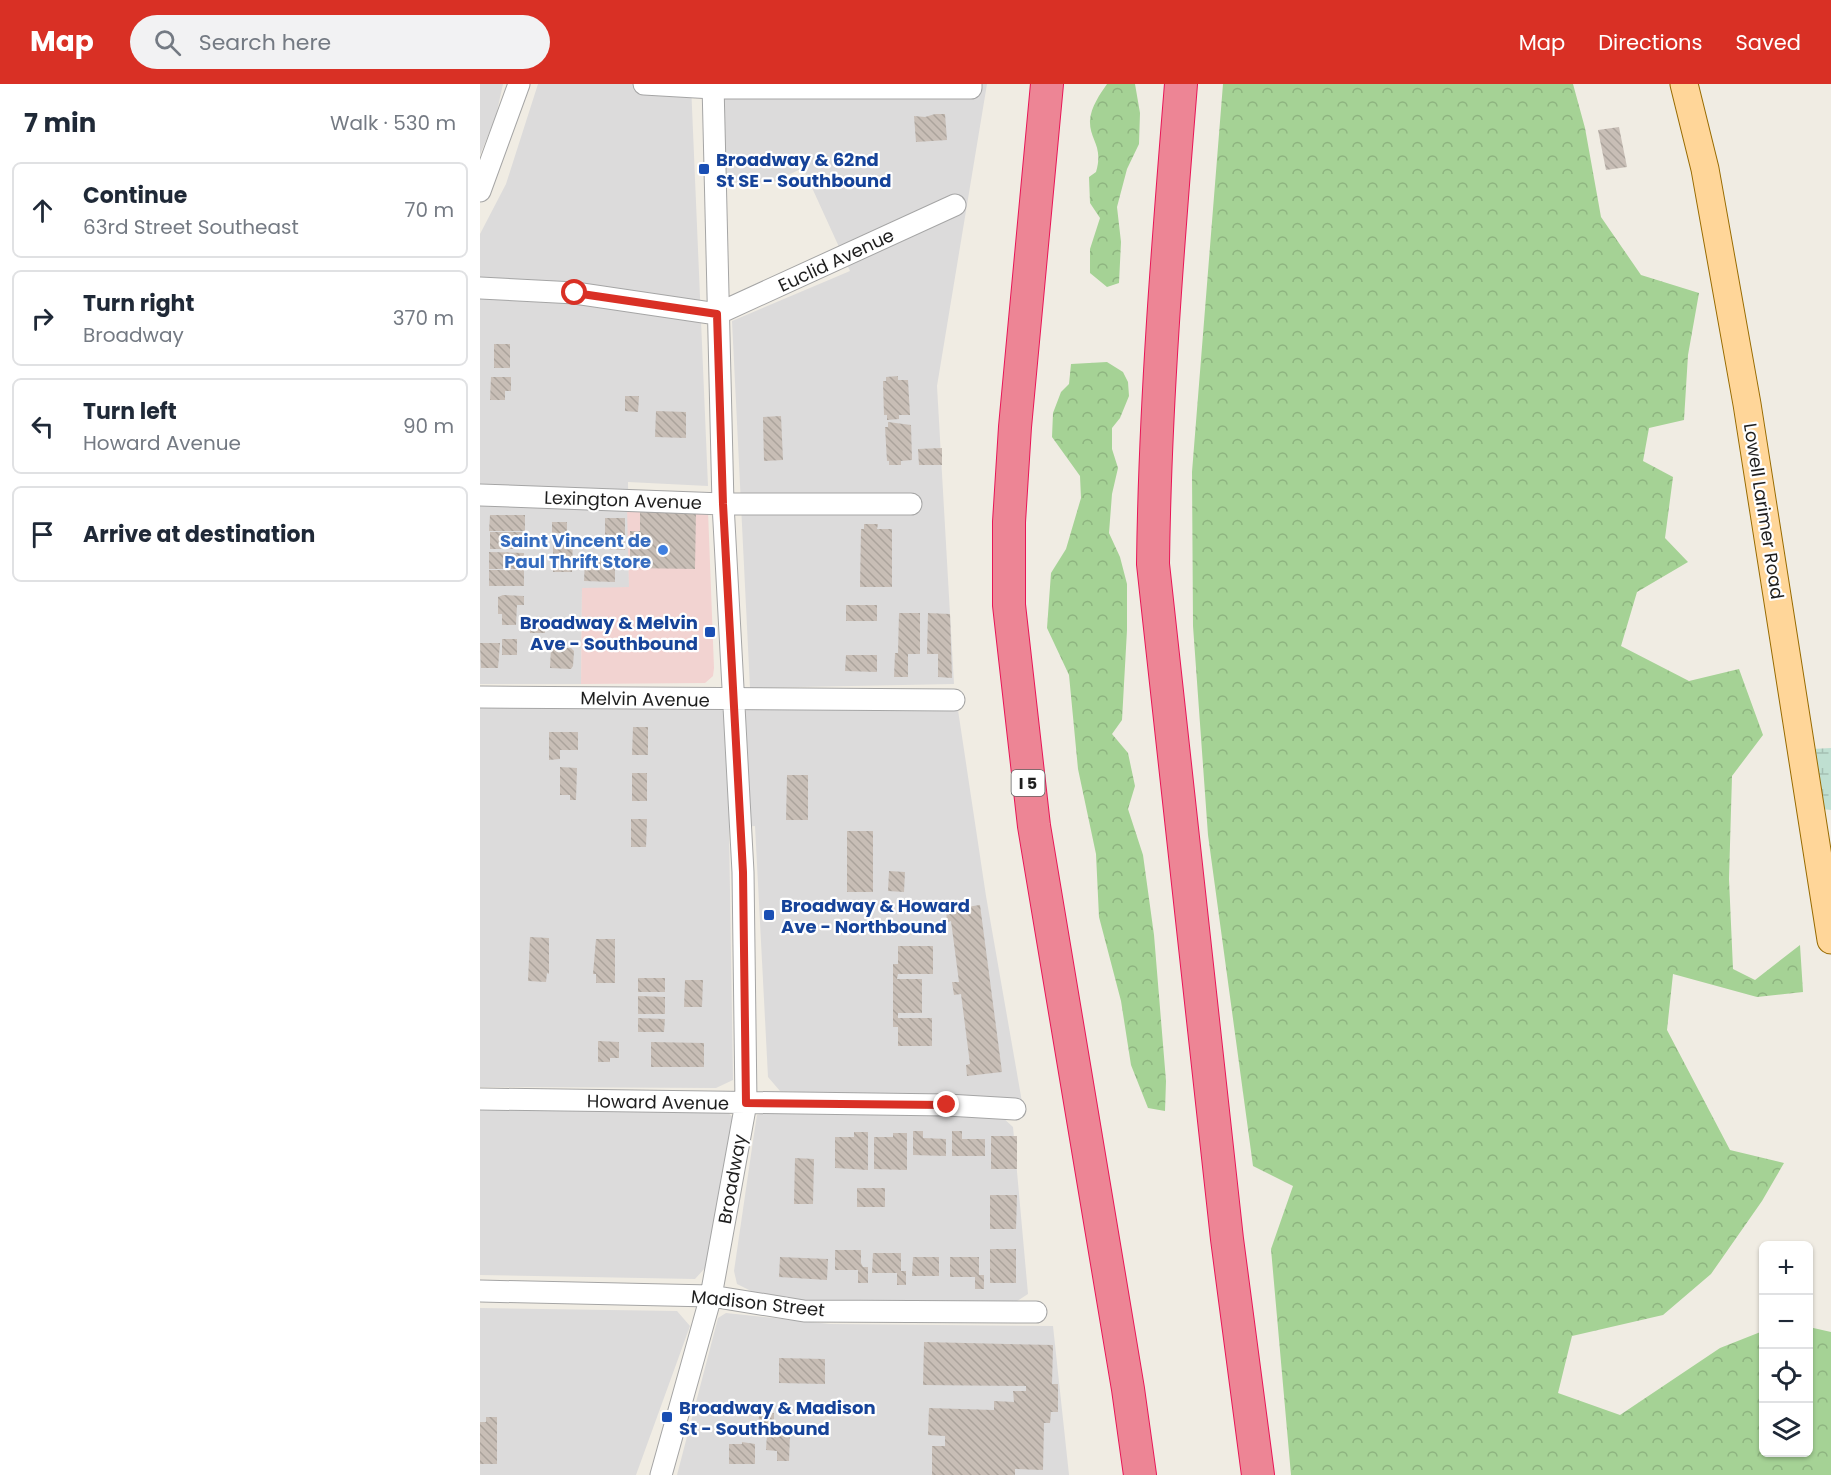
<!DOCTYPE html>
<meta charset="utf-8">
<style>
:root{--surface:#fff;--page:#f2f2f3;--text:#1f2937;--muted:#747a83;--line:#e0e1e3;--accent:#d93025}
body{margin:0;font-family:Poppins,sans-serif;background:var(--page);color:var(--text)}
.controls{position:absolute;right:18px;bottom:18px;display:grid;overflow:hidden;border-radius:9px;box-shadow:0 2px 4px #0004}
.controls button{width:54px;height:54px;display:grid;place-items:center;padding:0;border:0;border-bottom:2px solid var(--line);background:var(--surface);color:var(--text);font:30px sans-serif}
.stop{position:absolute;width:18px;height:18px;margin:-14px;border:4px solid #d93025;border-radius:50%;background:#fff}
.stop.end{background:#d93025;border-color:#fff;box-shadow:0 2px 6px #0008}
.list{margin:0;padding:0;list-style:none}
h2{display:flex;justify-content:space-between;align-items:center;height:78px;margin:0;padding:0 24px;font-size:26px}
h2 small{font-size:20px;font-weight:400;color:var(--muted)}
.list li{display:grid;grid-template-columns:39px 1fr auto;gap:18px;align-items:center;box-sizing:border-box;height:96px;margin:0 12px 12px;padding:0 12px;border:2px solid var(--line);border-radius:9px}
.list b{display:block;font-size:22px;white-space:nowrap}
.list p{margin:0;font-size:20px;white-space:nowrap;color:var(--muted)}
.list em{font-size:20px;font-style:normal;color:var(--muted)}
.icon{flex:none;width:33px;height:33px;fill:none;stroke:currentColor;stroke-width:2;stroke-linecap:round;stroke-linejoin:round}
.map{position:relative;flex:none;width:1351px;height:1391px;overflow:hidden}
header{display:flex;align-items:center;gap:36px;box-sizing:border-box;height:84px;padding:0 30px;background:var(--accent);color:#fff}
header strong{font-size:28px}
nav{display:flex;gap:33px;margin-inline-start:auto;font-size:21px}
.search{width:420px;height:54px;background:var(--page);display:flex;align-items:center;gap:15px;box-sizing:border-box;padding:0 21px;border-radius:33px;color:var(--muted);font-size:22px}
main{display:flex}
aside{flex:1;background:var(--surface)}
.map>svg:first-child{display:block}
.residential{fill:#dcdbdb}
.commercial{fill:#f2d3d1}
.forest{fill:url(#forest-crowns)}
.wetland{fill:url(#wetland-marsh)}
.building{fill:url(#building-back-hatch)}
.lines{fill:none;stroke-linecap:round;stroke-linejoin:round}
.minor-casing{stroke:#a5a5a5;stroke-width:23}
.major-casing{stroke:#986b00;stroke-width:29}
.highway-casing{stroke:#e81657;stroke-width:34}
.minor{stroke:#fff;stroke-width:21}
.major{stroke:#ffd699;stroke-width:27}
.highway{stroke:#ed8595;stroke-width:32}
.route{stroke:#d93025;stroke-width:8}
.transit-dot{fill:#1a4fb4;stroke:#fff;stroke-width:2}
.shop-dot{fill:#3f7fe0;stroke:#fff;stroke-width:2}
.labels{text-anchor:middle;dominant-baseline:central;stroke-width:4.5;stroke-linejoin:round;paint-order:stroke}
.shield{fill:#fff;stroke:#626262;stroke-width:1.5}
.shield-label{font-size:16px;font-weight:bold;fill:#1e1e1e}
.transit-label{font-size:18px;font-weight:bold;fill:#164399;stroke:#fff;text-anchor:start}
.street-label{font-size:18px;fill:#1e1e1e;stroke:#fff}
.shop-label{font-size:18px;font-weight:bold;fill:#366cbe;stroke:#fff;text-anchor:end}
</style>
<header>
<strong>Map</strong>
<div class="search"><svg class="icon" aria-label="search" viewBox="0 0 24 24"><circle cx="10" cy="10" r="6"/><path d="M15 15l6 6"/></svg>Search here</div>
<nav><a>Map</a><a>Directions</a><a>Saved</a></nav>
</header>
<main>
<aside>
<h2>7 min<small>Walk · 530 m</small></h2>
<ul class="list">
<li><svg class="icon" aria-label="ahead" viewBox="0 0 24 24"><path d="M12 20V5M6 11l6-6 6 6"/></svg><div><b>Continue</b><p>63rd Street Southeast</p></div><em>70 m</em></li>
<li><svg class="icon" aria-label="right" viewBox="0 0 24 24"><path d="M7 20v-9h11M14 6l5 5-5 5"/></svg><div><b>Turn right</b><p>Broadway</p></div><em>370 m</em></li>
<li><svg class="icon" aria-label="left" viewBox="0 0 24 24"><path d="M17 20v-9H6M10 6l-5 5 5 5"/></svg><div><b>Turn left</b><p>Howard Avenue</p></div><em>90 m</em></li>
<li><svg class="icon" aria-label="arrive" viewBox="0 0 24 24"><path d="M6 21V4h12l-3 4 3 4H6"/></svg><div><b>Arrive at destination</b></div></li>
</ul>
</aside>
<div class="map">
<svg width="1351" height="1391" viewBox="0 0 1351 1391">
<defs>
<pattern id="forest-crowns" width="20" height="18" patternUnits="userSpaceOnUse" patternTransform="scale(1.5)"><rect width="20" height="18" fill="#a5d295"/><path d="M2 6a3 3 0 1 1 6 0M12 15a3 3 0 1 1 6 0" fill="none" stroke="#8eb480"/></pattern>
<pattern id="wetland-marsh" width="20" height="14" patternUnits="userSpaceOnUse" patternTransform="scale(1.5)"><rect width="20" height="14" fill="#bfdfd1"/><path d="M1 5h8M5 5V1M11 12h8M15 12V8" fill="none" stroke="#a4bfb3"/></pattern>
<pattern id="building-back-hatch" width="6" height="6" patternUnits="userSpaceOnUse" patternTransform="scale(1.5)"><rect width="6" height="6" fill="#c8beb6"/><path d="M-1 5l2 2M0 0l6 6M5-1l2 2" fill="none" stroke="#aba39c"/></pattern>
</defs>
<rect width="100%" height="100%" fill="#f0ece3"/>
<path class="residential" d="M 0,0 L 23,0 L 16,32 L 0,71 Z
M 58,0 L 211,0 L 228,402 L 148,398 L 149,504 L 102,505 L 101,600 L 0,600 L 0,150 L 26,100 Z
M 243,0 L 507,0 L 457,302 L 474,600 L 270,604 L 252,237 L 370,187 L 323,84 L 293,98 L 246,99 Z
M 0,621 L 478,626 L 506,812 L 542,1018 L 300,1007 L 288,993 L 275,742 L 249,744 L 253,996 L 236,1004 L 0,1003 Z
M 0,1024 L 246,1027 L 254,1034 L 225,1184 L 215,1195 L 0,1191 Z
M 292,1027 L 519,1030 L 533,1043 L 548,1210 L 531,1221 L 321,1216 L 279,1211 L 257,1200 L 254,1187 L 274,1050 L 277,1031 Z
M 0,1224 L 197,1227 L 210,1242 L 156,1391 L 0,1391 Z
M 246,1229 L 350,1240 L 573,1242 L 589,1391 L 197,1391 L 238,1234 Z"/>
<path class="commercial" d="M 147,423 L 228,427 L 234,584 L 233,592 L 225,599 L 101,600 L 102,504 L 149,503 Z"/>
<path class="forest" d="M 627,0 L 655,0 L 660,29 L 659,60 L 647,85 L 637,123 L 641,158 L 639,199 L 627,203 L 610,189 L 610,165 L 620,134 L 610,119 L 609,93 L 616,88 C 624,61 609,56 610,36 C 611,23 620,10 627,0 Z
M 743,0 L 1093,0 L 1105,44 L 1121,133 L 1161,191 L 1219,209 L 1208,271 L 1204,336 L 1169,344 L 1163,377 L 1193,393 L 1185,454 L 1208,478 L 1157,508 L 1141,562 L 1209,597 L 1259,585 L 1283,651 L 1252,692 L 1249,795 L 1253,885 L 1275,896 L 1320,861 L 1323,908 L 1277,913 L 1193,890 L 1187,946 L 1250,1066 L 1304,1079 L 1282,1117 L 1231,1190 L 1183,1231 L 1092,1252 L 1078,1309 L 1140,1331 L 1240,1264 L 1283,1247 L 1284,1368 L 1328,1368 L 1329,1243 L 1351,1248 L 1351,1391 L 811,1391 L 791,1165 L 813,1102 L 773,1082 L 728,751 L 713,542 L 712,388 Z
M 627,278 L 643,288 L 648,298 L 649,312 L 640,334 L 632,344 L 632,365 L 638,384 L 632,410 L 629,449 L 640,473 L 647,500 L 647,546 L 642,636 L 632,650 L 648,669 L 655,702 L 648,725 L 663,771 L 674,851 L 686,997 L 685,1027 L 668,1024 L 651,981 L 641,917 L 619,833 L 616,770 L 598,685 L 589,591 L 567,544 L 571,489 L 586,465 L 601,414 L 600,392 L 572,353 L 573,329 L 581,308 L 589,300 L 591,280 Z"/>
<path class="wetland" d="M 1351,664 L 1351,726 L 1342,725 L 1332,665 Z"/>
<path class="building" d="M 455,30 L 465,30 L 467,56 L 436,58 L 434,32 L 445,33 Z
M 1139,43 L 1147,83 L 1126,86 L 1118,46 Z
M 14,260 L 30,260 L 30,284 L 14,284 Z
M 418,292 L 418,296 L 428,296 L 430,331 L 419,331 L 419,335 L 407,336 L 407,331 L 404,331 L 403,297 L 406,297 L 406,293 Z
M 11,293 L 31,293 L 31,307 L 25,307 L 25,316 L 10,316 Z
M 145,312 L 159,312 L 158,328 L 145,327 Z
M 176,327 L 206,328 L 206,354 L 175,353 Z
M 301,332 L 303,376 L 284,377 L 283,333 Z
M 408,338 L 431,341 L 432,376 L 421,377 L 421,381 L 409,381 L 409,377 L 407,377 L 405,343 L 408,343 Z
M 462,364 L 462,381 L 439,381 L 438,365 Z
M 160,427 L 216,427 L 215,485 L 150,484 L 150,447 L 160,447 Z
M 10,431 L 45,431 L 45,447 L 9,447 Z
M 125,434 L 145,434 L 145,466 L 125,465 Z
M 72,438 L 87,438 L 87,449 L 72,449 Z
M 384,440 L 398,440 L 397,445 L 412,445 L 412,503 L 380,503 L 381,445 L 384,445 Z
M 10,448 L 45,448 L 45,465 L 10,465 Z
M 73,453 L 93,453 L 92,488 L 73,488 Z
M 9,468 L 44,469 L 44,485 L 9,485 Z
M 119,474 L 135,476 L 135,498 L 104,497 L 105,476 Z
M 9,486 L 44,486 L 44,502 L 9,502 Z
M 23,511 L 44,512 L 44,521 L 37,521 L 36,541 L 22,541 L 22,530 L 18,530 L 18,513 Z
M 366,521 L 397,521 L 397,537 L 366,537 Z
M 419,529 L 440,529 L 440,570 L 428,570 L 428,593 L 414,593 L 415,569 L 418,569 Z
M 448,529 L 470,530 L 472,594 L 458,593 L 458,570 L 447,570 Z
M 50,536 L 65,536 L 65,549 L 50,549 Z
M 22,555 L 37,555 L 37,571 L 22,571 Z
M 0,559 L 20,559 L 18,584 L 1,584 Z
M 71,564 L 91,564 L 94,567 L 93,582 L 91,585 L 70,584 Z
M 366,571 L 397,571 L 397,588 L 365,587 Z
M 153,643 L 168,643 L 168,671 L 152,671 Z
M 69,648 L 98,648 L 98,666 L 80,666 L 80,675 L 69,676 Z
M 80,683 L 97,684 L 96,716 L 90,716 L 90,711 L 80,711 Z
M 152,689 L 167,689 L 167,717 L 152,717 Z
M 307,691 L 328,691 L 328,736 L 306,736 Z
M 151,735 L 167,735 L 166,763 L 151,763 Z
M 367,747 L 393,747 L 393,808 L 367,808 Z
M 409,787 L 425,788 L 424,808 L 408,807 Z
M 500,821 L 522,988 L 487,992 L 486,981 L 490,980 L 481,910 L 474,911 L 472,898 L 479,898 L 471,837 L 467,838 L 466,826 Z
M 50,853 L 69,854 L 69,890 L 67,889 L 66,898 L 48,897 Z
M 116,855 L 135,855 L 135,899 L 116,899 L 116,890 L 113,890 Z
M 418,862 L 453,862 L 453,890 L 418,890 L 417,895 L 442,895 L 442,929 L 418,929 L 418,934 L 452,934 L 452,962 L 418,962 L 418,943 L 413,943 L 413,880 L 418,880 Z
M 158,894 L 185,894 L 185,908 L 158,908 Z
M 205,896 L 223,896 L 222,923 L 204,923 Z
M 158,912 L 185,913 L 185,930 L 158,930 Z
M 158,934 L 185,935 L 184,948 L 158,948 Z
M 118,957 L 139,958 L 139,974 L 130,974 L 130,978 L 118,978 Z
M 171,958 L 224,959 L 224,983 L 171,983 Z
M 433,1047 L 443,1047 L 443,1054 L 466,1055 L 466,1072 L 433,1071 Z
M 472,1047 L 482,1047 L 482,1055 L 505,1055 L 505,1072 L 472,1072 Z
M 374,1048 L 388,1048 L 388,1086 L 355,1084 L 355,1053 L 374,1053 Z
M 413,1049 L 427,1049 L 427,1086 L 394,1085 L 394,1053 L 413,1053 Z
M 511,1052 L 537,1052 L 537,1085 L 511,1085 Z
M 315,1074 L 334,1075 L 333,1120 L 314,1120 Z
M 377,1104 L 405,1104 L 405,1123 L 377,1123 Z
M 510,1111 L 537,1111 L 536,1145 L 510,1145 Z
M 510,1165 L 536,1165 L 536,1199 L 510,1199 Z
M 355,1166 L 381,1166 L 381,1179 L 383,1183 L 388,1183 L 388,1199 L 378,1199 L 378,1186 L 355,1186 Z
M 393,1169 L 421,1169 L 421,1187 L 426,1187 L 426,1201 L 417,1201 L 417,1189 L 392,1189 Z
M 300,1173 L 348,1175 L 347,1196 L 299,1193 Z
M 433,1173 L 459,1173 L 459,1192 L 432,1192 Z
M 470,1173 L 499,1173 L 499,1191 L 504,1191 L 504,1205 L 495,1205 L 495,1193 L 470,1193 Z
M 444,1258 L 573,1261 L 572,1300 L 578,1300 L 578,1328 L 571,1328 L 570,1339 L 564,1339 L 563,1386 L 535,1385 L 535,1391 L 452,1391 L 452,1362 L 465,1362 L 465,1352 L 448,1351 L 449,1324 L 514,1326 L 514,1317 L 534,1318 L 533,1307 L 546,1307 L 546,1302 L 443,1301 Z
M 299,1274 L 345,1275 L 345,1300 L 299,1299 Z
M 279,1329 L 294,1329 L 294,1346 L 278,1346 Z
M 6,1333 L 17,1333 L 17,1380 L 0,1380 L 0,1338 L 6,1338 Z
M 287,1350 L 310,1350 L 309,1377 L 297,1377 L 297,1367 L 286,1366 Z
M 262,1358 L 275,1360 L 275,1380 L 249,1380 L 249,1360 L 262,1360 Z"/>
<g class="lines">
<g class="minor-casing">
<path id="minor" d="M 164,0 L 233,4 L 491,4 L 491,0
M 0,107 L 39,0
M 0,204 L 95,209 L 237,230 L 475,121
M 0,411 L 243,420 L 431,420
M 0,613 L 474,616
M 0,1015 L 467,1021 L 535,1025
M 0,1207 L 231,1212 L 324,1227 L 556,1228
M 181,1391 L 231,1212 L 266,1019 L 263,788 L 243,420 L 233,0"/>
</g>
<g class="major-casing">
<path id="major" d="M 1204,0 L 1225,85 L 1267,320 L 1351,856"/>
</g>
<g class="highway-casing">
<path id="highway" d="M 567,0 L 535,343 L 529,438 L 529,521 L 554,742 L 648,1305 L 660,1391
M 701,0 C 688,160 675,320 673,480 L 747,1155 L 778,1391"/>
</g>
<use href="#minor" class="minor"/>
<use href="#major" class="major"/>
<use href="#highway" class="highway"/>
</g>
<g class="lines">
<path class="route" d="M 95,209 L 237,230 L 243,420 L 263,788 L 266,1019 L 467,1021"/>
</g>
<g class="transit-dot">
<rect x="218" y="79" width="12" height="12" rx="3"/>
<rect x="224" y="542" width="12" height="12" rx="3"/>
<rect x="283" y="825" width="12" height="12" rx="3"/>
<rect x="181" y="1327" width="12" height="12" rx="3"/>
</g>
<circle class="shop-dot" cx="183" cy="466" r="6"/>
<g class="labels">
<rect class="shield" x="531.5" y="686" width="33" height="26" rx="4.5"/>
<g class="shield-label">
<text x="548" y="699">I 5</text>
</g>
<g class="transit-label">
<text x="236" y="75">Broadway &amp; 62nd<tspan x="236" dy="21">St SE - Southbound</tspan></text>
<text x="218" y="538" text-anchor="end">Broadway &amp; Melvin<tspan x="218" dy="21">Ave - Southbound</tspan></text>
<text x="301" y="821">Broadway &amp; Howard<tspan x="301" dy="21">Ave - Northbound</tspan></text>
<text x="199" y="1323">Broadway &amp; Madison<tspan x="199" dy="21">St - Southbound</tspan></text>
</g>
<g class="street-label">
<text transform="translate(356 176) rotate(-25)">Euclid Avenue</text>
<text transform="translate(143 416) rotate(2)">Lexington Avenue</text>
<text transform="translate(1284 427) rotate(81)">Lowell Larimer Road</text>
<text transform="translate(165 615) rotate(1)">Melvin Avenue</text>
<text transform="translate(178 1018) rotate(1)">Howard Avenue</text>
<text transform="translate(252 1095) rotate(-80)">Broadway</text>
<text transform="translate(278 1219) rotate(6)">Madison Street</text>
</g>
<g class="shop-label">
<text x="171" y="456">Saint Vincent de<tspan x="171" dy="21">Paul Thrift Store</tspan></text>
</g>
</g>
</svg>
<div class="controls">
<button>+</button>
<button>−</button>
<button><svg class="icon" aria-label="locate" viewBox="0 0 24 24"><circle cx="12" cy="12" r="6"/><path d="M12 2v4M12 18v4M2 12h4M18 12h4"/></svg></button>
<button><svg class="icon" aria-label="layers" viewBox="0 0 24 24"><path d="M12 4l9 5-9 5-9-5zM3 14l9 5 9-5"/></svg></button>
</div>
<div class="stop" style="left:95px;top:209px"></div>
<div class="stop end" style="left:467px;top:1021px"></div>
</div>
</main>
